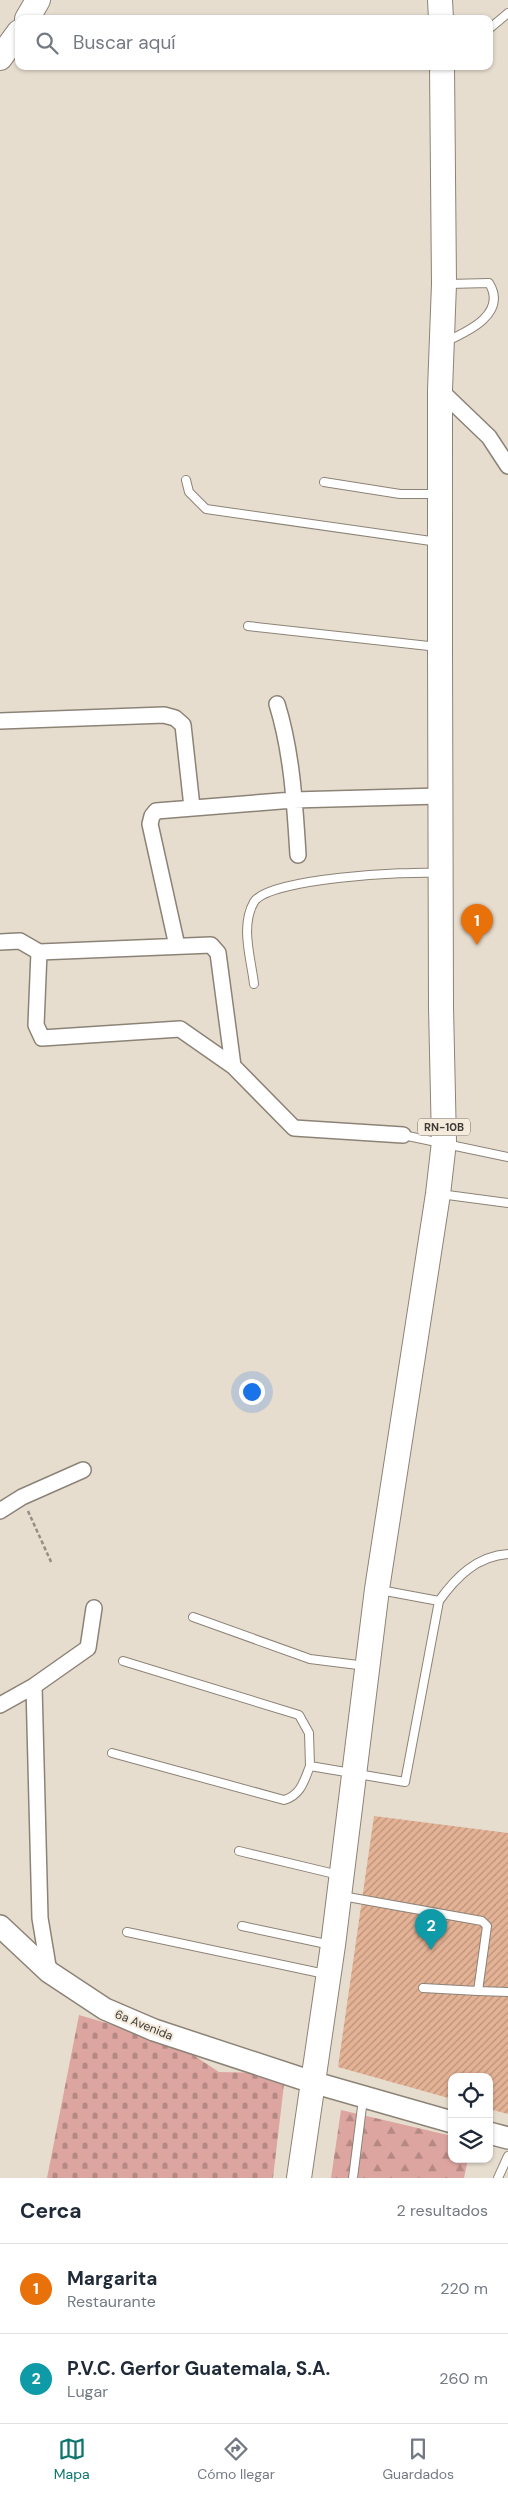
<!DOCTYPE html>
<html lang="es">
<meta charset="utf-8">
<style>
:root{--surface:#fff;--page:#f2f2f3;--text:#1f2937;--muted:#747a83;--line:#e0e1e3;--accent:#0f766e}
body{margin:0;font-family:"DM Sans",sans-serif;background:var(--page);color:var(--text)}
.controls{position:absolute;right:15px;bottom:15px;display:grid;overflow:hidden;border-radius:10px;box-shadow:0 1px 4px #0004}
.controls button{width:45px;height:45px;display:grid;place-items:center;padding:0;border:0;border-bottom:1px solid var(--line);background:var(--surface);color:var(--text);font:25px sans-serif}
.you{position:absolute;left:251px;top:1391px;width:18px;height:18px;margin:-12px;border:4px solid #fff;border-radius:50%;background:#1a73e8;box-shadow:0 0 0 8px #1a73e833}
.badge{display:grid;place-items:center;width:32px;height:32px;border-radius:50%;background:var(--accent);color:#fff;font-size:16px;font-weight:700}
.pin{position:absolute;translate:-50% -41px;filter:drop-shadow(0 1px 2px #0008)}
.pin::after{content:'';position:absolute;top:26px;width:18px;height:15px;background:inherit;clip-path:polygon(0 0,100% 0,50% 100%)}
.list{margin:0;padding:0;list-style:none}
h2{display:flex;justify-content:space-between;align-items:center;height:65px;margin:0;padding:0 20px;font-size:21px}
h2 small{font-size:16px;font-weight:400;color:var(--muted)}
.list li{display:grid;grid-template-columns:32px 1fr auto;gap:15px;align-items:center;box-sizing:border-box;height:90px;padding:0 20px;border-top:1px solid var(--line)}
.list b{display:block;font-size:19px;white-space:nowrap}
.list p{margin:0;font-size:16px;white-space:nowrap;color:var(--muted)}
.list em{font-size:16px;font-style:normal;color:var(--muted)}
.icon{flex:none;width:28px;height:28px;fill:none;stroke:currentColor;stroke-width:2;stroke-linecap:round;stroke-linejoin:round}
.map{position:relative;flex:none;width:508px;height:2178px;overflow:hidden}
.search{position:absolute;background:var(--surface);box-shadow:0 1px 4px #0004;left:15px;right:15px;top:15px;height:55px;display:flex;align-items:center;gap:12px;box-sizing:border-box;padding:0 18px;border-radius:10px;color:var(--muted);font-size:19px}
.sheet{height:245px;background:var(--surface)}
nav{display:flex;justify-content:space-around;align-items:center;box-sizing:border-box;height:70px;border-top:1px solid var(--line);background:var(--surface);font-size:14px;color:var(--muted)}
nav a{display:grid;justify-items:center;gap:2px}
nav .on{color:var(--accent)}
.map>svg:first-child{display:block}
.forest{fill:url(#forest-firs)}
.cemetery{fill:url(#cemetery-stones)}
.building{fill:url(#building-hatch)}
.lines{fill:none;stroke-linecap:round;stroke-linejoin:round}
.lane-casing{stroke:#8c8377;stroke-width:10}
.street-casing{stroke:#8c8377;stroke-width:18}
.secondary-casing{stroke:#8c8377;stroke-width:24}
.primary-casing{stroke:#8c8377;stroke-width:26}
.path{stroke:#968e85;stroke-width:2.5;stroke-dasharray:4 2.5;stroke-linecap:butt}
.lane{stroke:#fff;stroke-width:8}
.street{stroke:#fff;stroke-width:15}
.secondary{stroke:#fff;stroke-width:21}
.primary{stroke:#fff;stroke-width:24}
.labels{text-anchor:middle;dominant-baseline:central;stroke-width:4;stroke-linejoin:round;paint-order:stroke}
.shield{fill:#f4ebdc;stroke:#767068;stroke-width:1}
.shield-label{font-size:11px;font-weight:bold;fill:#403c37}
.street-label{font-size:12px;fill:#403c37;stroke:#f4ebdc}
</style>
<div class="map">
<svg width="508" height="2178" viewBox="0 0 508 2178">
<defs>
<pattern id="forest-firs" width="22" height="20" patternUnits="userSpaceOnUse" patternTransform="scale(1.25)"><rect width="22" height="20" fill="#dda5a0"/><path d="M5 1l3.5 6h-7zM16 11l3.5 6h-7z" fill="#b58883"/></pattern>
<pattern id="cemetery-stones" width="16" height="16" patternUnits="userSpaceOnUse" patternTransform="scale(1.25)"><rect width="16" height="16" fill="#dda5a0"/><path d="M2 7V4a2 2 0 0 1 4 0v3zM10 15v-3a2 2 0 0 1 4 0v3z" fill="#b58883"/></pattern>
<pattern id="building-hatch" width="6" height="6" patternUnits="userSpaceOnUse" patternTransform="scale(1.25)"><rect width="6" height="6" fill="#e4b295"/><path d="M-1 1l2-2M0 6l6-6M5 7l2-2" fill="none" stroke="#ba927a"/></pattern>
</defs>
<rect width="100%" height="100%" fill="#e7ddcf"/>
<path class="forest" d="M 341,2110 L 452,2136 L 452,2159 L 468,2159 L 464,2178 L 331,2178 Z"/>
<path class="cemetery" d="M 79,2015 L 175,2043 L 219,2072 L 274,2073 L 285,2076 L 273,2178 L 47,2178 Z"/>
<path class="building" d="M 374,1816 L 508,1833 L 508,2114 L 489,2109 L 489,2077 L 452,2077 L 452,2099 L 338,2067 Z"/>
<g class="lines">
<g class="lane-casing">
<path id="lane" d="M 489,29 L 508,13
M 445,342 C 467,332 508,314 489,283 L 448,284
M 186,480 L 189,492 L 206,509 L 438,542
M 324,482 L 400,494 L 438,494
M 248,626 L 438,647
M 254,984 C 251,958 240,926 254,902 C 268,878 409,871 438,873
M 403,1135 L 508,1157
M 440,1194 L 508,1203
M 380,1590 L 439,1601
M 193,1617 L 310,1659 L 366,1666
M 123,1661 L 299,1715 L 309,1733 L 310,1766 L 405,1782 L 439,1601 C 456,1577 477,1556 508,1554
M 112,1753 L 284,1800 C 301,1795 304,1781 310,1766
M 239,1851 L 339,1875
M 342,1896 L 482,1921 L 487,1926 L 478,1991 L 508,1992
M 242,1926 L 331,1945
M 127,1932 L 325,1974
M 423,1988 L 478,1991
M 353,2178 L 363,2099
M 498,2178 L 508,2156"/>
</g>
<g class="street-casing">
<path id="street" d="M 440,390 L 489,437 L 508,466
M 277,704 C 292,752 295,806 298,855
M 0,721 L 164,715 L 175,718 L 183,725 L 192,807
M 0,942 L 20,941 L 39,952 L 211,945 L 218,953 L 233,1066
M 177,946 L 150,824 L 152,816 L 156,811 L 293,800 L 440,796
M 39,952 L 36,1025 L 42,1038 L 180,1029 L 233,1066 L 294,1128 L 403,1135
M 0,1511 L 22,1497 L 83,1470
M 34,1686 L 40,1918 L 49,1972
M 0,1705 L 34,1686 L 88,1648 L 94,1608"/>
</g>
<g class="secondary-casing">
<path id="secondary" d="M 0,1926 L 49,1972 L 105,2009 L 154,2030 L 312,2082 L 452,2122
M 489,2133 L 508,2138"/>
</g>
<g class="primary-casing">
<path id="primary" d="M 440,0 L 441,19
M 27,19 L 38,0
M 0,58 L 19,32
M 299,2178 L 333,1945 L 377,1589 L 438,1194 L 444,1142 L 441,1007 L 440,648 L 440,390 L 444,284 L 442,66"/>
</g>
<path class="path" d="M 28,1511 L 52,1564"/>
<use href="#lane" class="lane"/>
<use href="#street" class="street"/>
<use href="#secondary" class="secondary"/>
<use href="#primary" class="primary"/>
</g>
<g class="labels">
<rect class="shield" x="418" y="1118.5" width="52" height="17" rx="4"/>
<g class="shield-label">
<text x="444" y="1127">RN-10B</text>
</g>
<g class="street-label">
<text transform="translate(144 2025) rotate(22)">6a Avenida</text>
</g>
</g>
</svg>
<div class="controls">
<button><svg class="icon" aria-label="locate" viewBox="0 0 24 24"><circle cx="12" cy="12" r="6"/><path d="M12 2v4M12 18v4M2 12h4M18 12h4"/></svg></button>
<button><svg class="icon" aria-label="layers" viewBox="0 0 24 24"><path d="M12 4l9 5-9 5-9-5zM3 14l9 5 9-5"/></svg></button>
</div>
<div class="you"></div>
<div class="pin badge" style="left:477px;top:945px;background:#e8710a">1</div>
<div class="pin badge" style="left:431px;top:1950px;background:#0f9aa8">2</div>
<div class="search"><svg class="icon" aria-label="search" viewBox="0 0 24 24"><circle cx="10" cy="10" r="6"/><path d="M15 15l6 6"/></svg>Buscar aquí</div>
</div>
<section class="sheet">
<h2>Cerca<small>2 resultados</small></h2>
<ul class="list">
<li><span class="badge" style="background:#e8710a">1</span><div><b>Margarita</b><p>Restaurante</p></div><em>220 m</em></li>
<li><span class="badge" style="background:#0f9aa8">2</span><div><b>P.V.C. Gerfor Guatemala, S.A.</b><p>Lugar</p></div><em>260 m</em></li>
</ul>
</section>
<nav>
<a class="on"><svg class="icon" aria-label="map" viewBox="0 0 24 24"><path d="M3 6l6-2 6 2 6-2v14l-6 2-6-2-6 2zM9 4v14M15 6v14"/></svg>Mapa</a>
<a><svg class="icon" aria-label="directions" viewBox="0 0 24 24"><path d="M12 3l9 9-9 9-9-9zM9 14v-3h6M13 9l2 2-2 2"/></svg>Cómo llegar</a>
<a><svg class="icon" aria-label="saved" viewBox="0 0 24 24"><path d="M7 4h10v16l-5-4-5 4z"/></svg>Guardados</a>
</nav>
